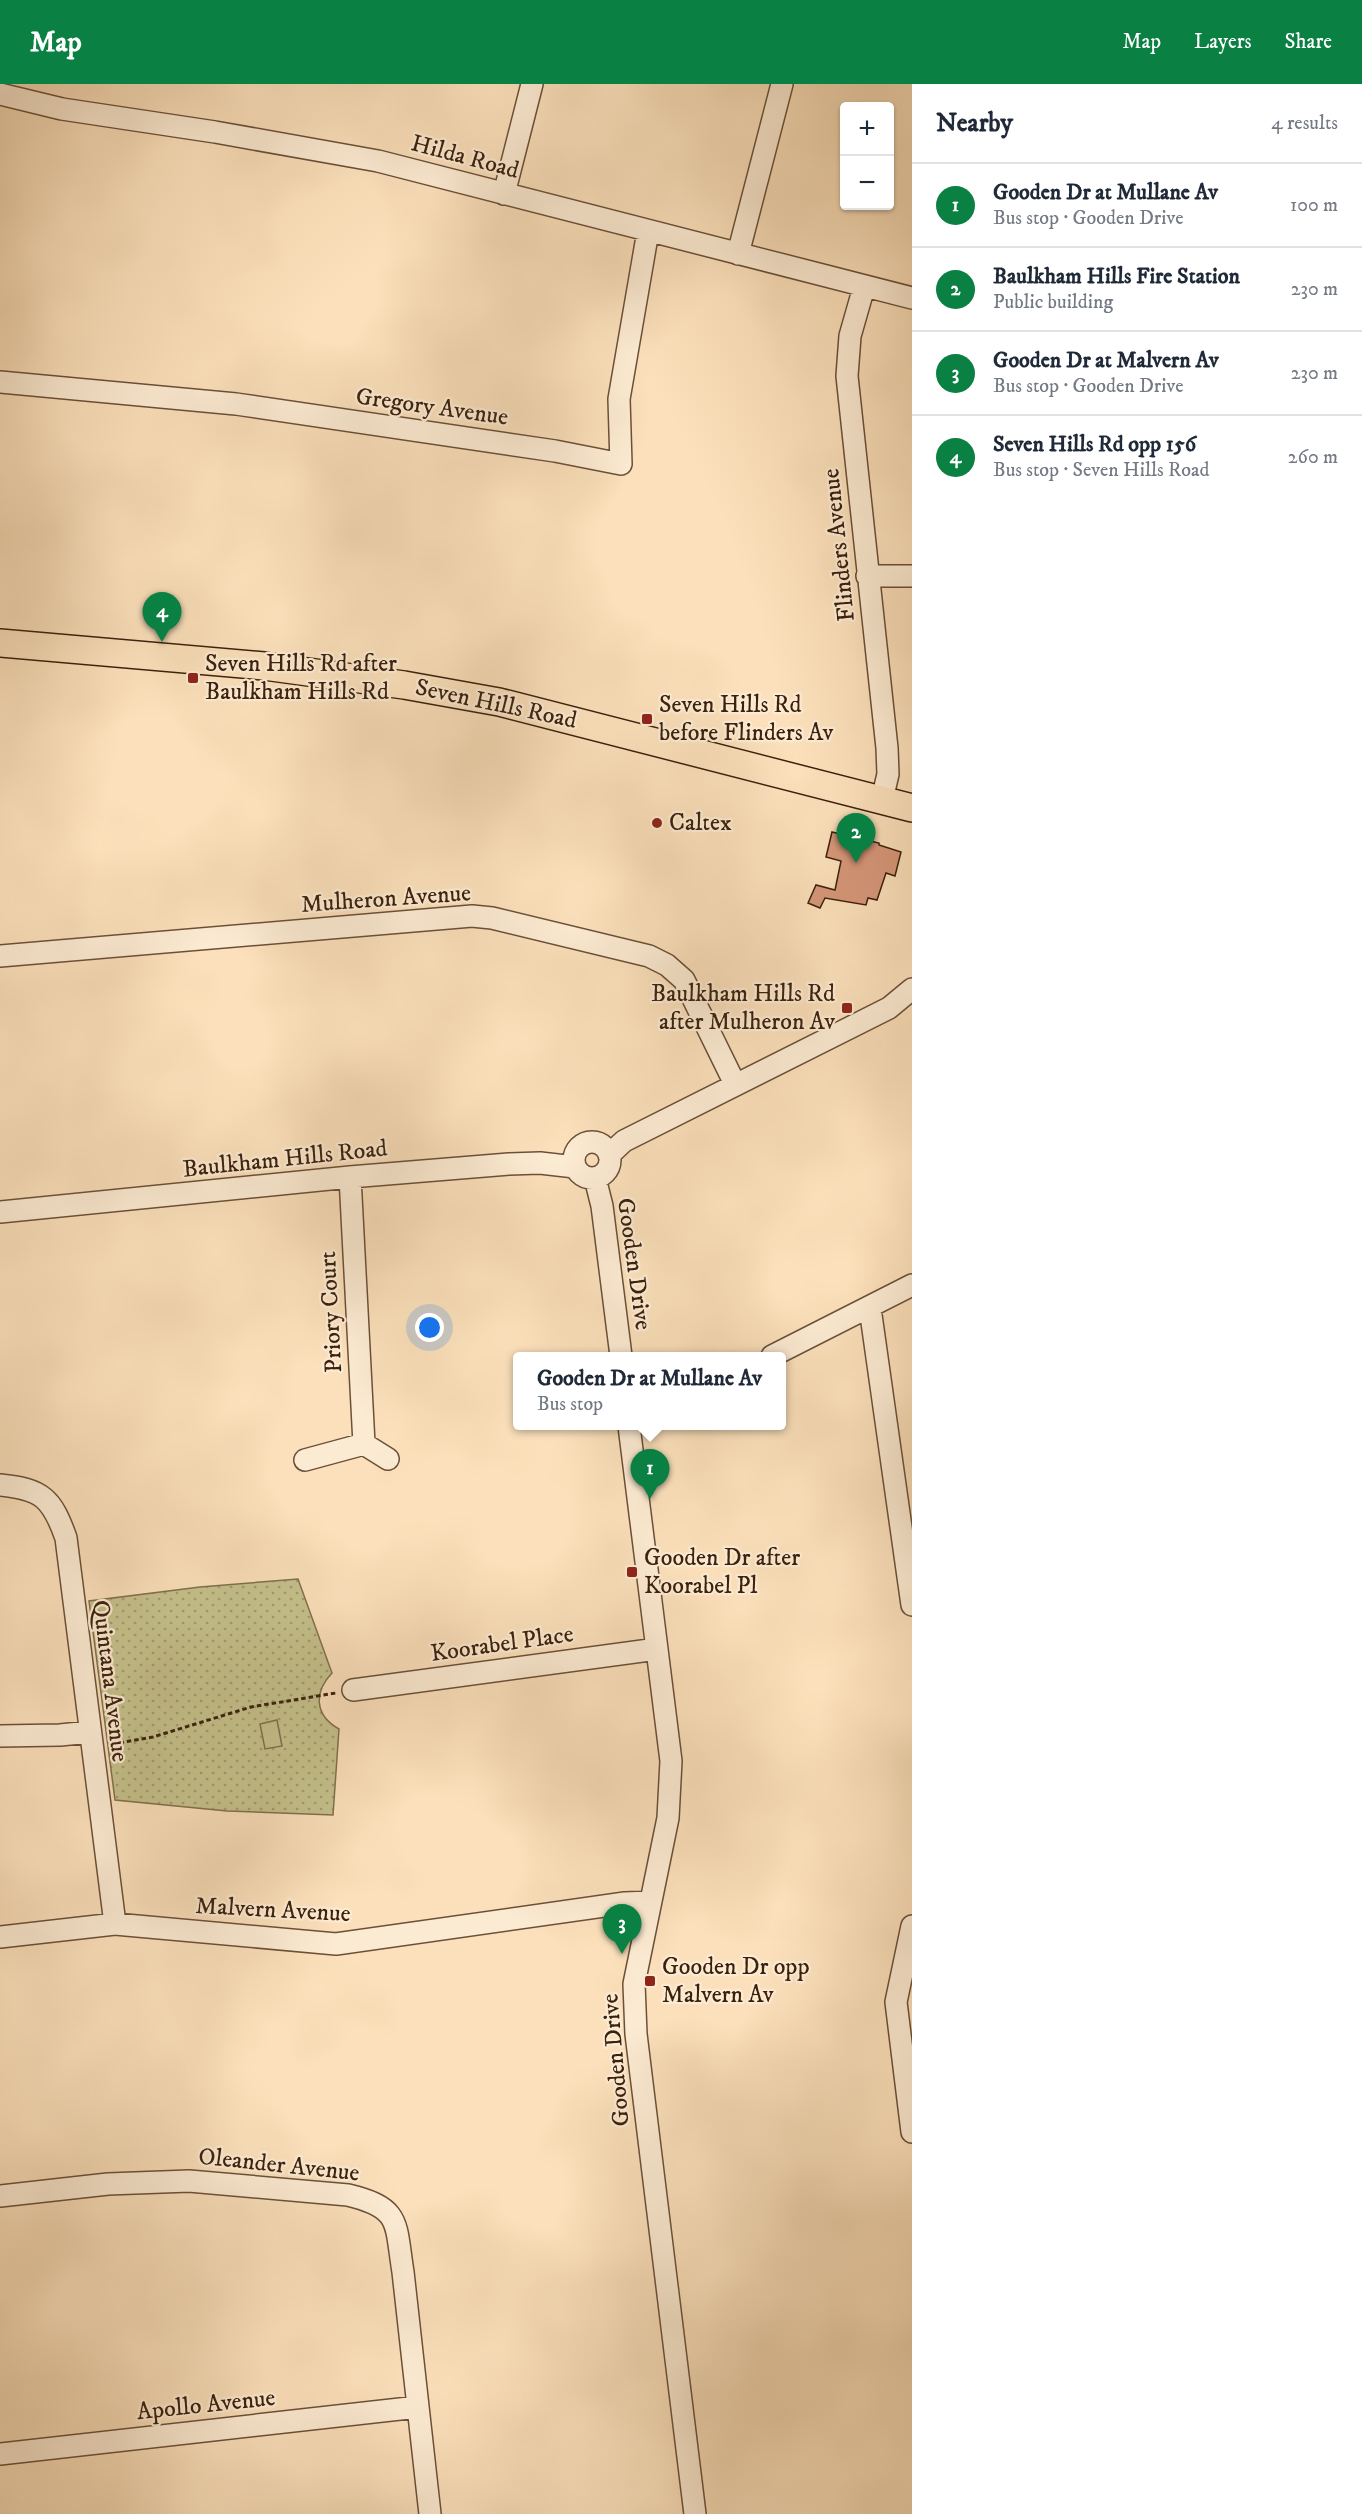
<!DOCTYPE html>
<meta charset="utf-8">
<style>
:root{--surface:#fff;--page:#f6f6f7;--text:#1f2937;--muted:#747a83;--line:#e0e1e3;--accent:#0b8043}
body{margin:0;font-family:"IM FELL DW Pica",serif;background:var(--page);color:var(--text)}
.controls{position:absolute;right:18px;top:18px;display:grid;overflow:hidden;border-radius:6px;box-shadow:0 2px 4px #0004}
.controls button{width:54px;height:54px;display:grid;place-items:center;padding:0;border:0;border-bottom:2px solid var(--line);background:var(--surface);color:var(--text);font:30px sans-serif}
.you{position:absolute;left:430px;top:1244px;width:21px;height:21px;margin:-15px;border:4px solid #fff;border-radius:50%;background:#1a73e8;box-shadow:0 0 0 9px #1a73e833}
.badge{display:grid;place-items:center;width:39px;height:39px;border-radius:50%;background:var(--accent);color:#fff;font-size:20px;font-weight:700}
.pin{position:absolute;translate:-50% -50px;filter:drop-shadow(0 2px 3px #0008)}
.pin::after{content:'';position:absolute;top:32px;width:21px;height:18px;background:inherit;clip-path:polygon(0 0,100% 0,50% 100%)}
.popup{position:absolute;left:513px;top:1268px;width:273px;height:78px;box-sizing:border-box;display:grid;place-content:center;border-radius:6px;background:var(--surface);filter:drop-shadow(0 2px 4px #0005);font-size:20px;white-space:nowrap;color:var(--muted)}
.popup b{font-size:22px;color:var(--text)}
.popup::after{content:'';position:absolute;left:50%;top:100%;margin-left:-12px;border:12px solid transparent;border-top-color:var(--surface)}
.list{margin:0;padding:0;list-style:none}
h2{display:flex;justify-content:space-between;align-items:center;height:78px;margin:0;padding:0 24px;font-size:26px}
h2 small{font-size:20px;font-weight:400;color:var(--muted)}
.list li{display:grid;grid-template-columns:39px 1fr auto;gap:18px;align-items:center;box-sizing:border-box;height:84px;padding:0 24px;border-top:2px solid var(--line)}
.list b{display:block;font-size:22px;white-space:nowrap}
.list p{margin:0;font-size:20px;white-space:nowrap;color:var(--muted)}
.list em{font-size:20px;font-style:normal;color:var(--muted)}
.map{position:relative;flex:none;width:912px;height:2430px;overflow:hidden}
header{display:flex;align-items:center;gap:36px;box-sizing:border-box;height:84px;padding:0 30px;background:var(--accent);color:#fff}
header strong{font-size:28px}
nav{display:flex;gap:33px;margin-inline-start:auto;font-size:21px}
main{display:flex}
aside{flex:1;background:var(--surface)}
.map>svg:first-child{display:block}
.grass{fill:url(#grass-dots);stroke:#80704c;stroke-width:1.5}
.garden{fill:#c5c18c;stroke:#80704c;stroke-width:1.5}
.building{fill:#d69779;stroke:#3b200d;stroke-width:1.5}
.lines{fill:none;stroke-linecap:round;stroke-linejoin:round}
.minor-casing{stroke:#6b5038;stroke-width:24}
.major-casing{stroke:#3b200d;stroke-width:30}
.path{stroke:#3b200d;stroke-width:3;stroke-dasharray:4.5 3;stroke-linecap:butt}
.minor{stroke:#fcebd3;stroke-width:21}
.major{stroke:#fbe0bb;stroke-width:27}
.poi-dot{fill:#8f2418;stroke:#fcebd3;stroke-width:2}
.labels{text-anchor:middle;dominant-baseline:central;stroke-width:4.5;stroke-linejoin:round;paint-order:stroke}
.street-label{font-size:24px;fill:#3b200d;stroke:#fcebd3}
.poi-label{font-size:24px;fill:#3b200d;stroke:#fcebd3;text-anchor:start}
</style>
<header>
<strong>Map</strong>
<nav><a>Map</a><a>Layers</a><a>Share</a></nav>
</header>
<main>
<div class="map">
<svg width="912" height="2430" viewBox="0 0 912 2430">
<defs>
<pattern id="grass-dots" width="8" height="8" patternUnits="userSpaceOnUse" patternTransform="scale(1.5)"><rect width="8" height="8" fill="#c5c18c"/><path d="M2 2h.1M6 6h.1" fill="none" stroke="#a19c71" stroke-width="1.8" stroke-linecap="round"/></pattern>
</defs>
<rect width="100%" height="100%" fill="#fbe0bb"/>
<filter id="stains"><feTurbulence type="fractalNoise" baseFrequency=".00333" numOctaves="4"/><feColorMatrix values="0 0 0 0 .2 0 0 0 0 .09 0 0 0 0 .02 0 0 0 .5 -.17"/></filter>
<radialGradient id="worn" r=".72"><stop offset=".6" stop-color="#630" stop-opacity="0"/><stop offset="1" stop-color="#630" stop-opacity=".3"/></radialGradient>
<path class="grass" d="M 298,1495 L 332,1589 C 314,1608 314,1631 339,1645 L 333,1731 L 227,1727 L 115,1716 L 89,1517 L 200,1503 Z"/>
<path class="garden" d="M 277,1636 L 282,1662 L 265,1665 L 260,1640 Z"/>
<path class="building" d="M 832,748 L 879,759 L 879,761 L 901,768 L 895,792 L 886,789 L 877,816 L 868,814 L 866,821 L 825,814 L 820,824 L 808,819 L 816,801 L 835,806 L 841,777 L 826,773 Z"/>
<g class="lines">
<g class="minor-casing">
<path id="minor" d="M 0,10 L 62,25 L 215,48 L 378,77 L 912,214
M 504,110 L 532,0
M 738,170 L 782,0
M 864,203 L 850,252 L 847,292 L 887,664 L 888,690 L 882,716
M 0,298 L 236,320 L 555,367 L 621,380 L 619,315 L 648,147
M 867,492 L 912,492
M 0,872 L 472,832 L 492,834 L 649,872 L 667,881 L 684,896 L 735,1000
M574 1076a18 18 0 1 1 36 0a18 18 0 1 1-36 0Z
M 609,1071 L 624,1057 L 889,924 L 912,905
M 350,1093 L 364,1360 L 388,1375
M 595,1094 L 602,1122 L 621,1272
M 0,1128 L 350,1093 L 509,1080 L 540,1079 L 575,1083
M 870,1224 L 912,1521
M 772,1272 L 912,1201
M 629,1342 L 671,1677 L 668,1734 L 634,1900 L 636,1950 L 695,2430
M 305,1376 L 364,1360
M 0,1401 C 42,1405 52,1414 66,1454 L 115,1840
M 353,1606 L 657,1565
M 0,1652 L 60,1651 L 90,1648
M 912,1842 L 896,1918 L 912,2048
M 0,1853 L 115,1840 L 336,1860 L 625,1819 L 649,1818
M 0,2112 L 108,2100 L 189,2097 L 348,2111 C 402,2124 395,2139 403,2188 L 430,2430
M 0,2370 L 418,2323"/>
</g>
<g class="major-casing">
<path id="major" d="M 0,559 L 264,582 L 404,601 L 499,618 L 912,724"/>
</g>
<path class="path" d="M 112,1660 L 153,1653 L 251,1623 L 336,1609"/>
<use href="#minor" class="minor"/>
<use href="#major" class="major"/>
</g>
<g class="poi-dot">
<rect x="187" y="588" width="12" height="12" rx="3"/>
<rect x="641" y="629" width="12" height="12" rx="3"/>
<circle cx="657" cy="739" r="6"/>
<rect x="841" y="918" width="12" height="12" rx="3"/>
<rect x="626" y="1482" width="12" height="12" rx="3"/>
<rect x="644" y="1891" width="12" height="12" rx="3"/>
</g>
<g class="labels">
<g class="street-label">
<text transform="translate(465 73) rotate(15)">Hilda Road</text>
<text transform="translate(432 323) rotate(8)">Gregory Avenue</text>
<text transform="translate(839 461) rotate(-96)">Flinders Avenue</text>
<text transform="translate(496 620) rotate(12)">Seven Hills Road</text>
<text transform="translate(386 815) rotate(-4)">Mulheron Avenue</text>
<text transform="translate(285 1075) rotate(-6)">Baulkham Hills Road</text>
<text transform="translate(634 1180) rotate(82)">Gooden Drive</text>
<text transform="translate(331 1228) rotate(-93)">Priory Court</text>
<text transform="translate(502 1560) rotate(-8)">Koorabel Place</text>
<text transform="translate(110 1597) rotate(83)">Quintana Avenue</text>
<text transform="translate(273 1826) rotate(3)">Malvern Avenue</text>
<text transform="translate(616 1976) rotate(-95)">Gooden Drive</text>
<text transform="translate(279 2081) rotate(6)">Oleander Avenue</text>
<text transform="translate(206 2321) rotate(-6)">Apollo Avenue</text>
</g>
<g class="poi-label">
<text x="205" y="580">Seven Hills Rd after<tspan x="205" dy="28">Baulkham Hills Rd</tspan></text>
<text x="659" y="621">Seven Hills Rd<tspan x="659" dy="28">before Flinders Av</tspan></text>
<text x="669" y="739">Caltex</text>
<text x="835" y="910" text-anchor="end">Baulkham Hills Rd<tspan x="835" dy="28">after Mulheron Av</tspan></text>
<text x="644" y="1474">Gooden Dr after<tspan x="644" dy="28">Koorabel Pl</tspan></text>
<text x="662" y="1883">Gooden Dr opp<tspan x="662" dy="28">Malvern Av</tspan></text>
</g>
</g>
<rect width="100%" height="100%" filter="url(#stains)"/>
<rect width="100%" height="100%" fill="url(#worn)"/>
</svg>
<div class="controls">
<button>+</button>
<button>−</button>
</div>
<div class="you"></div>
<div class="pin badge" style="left:650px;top:1415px">1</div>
<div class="popup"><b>Gooden Dr at Mullane Av</b>Bus stop</div>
<div class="pin badge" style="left:856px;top:779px">2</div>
<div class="pin badge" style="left:622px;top:1870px">3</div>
<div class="pin badge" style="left:162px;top:558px">4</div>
</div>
<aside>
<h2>Nearby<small>4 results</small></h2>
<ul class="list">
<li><span class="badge">1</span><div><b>Gooden Dr at Mullane Av</b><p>Bus stop · Gooden Drive</p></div><em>100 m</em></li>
<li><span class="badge">2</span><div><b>Baulkham Hills Fire Station</b><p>Public building</p></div><em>230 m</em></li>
<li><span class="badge">3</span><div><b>Gooden Dr at Malvern Av</b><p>Bus stop · Gooden Drive</p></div><em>230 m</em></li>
<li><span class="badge">4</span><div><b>Seven Hills Rd opp 156</b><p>Bus stop · Seven Hills Road</p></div><em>260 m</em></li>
</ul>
</aside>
</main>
